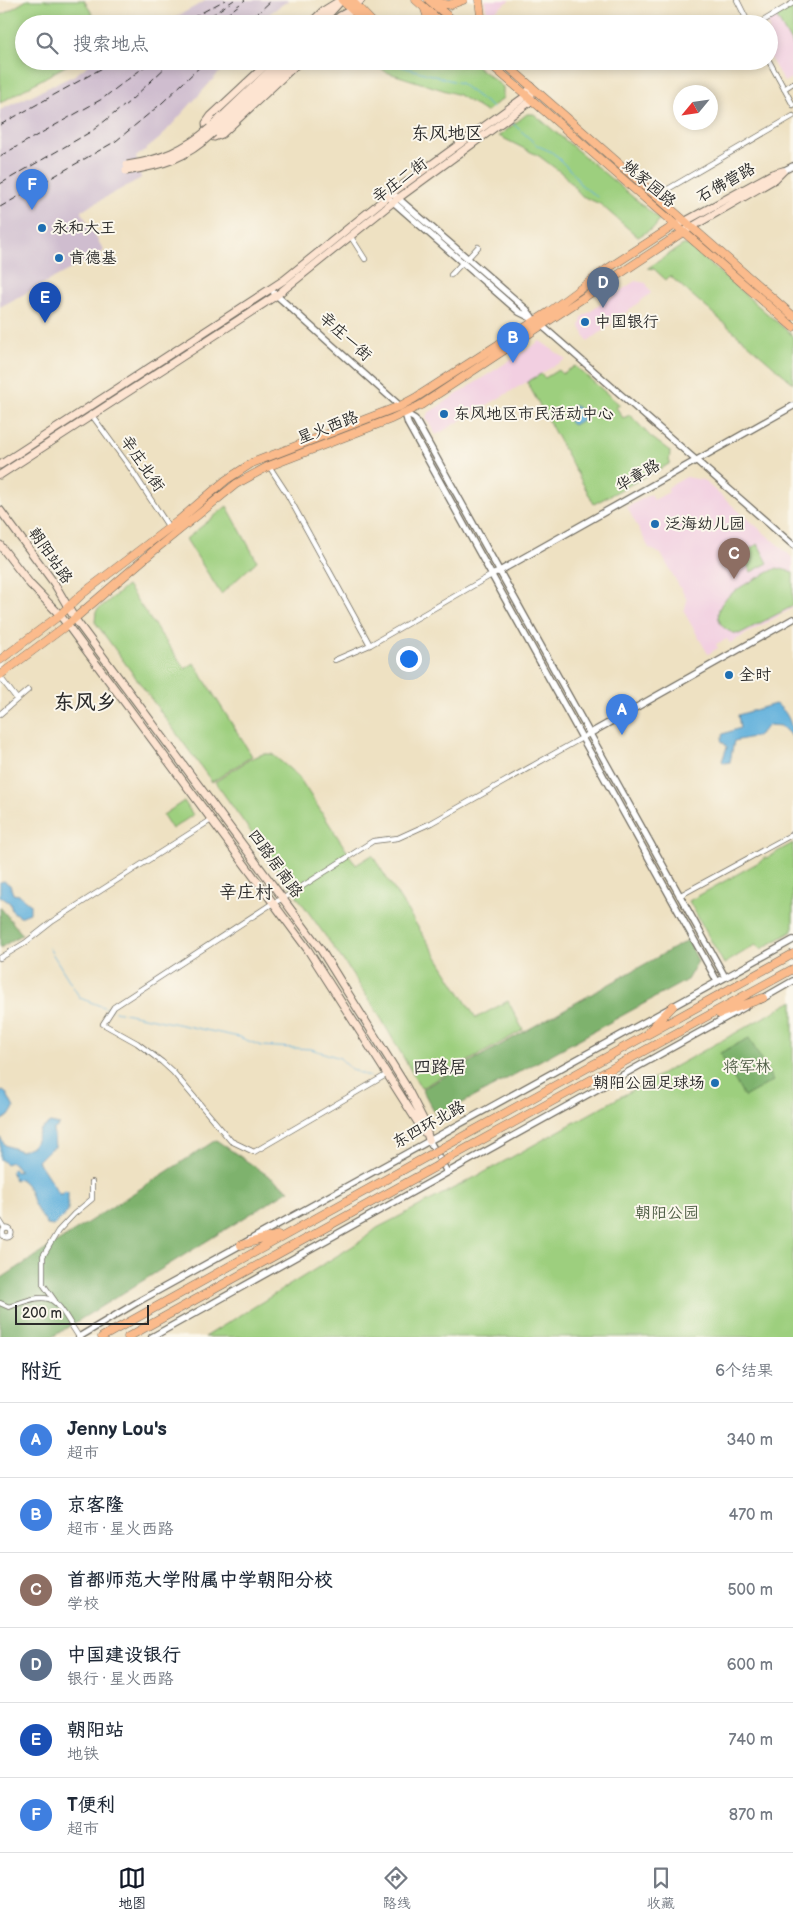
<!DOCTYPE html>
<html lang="zh">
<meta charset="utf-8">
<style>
:root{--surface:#fff;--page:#f2f2f3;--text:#1f2937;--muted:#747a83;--line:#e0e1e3;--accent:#111827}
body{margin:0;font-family:"Balsamiq Sans","LXGW WenKai TC",sans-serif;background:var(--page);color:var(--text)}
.compass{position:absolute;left:673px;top:85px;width:45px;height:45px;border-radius:50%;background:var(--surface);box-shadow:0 2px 8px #0003;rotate:241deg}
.scale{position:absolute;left:15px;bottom:12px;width:134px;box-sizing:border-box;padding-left:5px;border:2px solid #2b2b2b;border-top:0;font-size:14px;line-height:18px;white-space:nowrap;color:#2b2b2b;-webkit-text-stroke:4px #fbf7ec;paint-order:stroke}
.you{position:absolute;left:408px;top:658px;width:18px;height:18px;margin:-12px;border:4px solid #fff;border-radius:50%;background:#1a73e8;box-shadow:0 0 0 8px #1a73e833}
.badge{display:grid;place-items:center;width:32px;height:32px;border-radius:50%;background:var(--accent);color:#fff;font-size:16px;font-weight:700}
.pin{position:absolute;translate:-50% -41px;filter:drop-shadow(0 1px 2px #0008)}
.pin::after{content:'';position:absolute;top:26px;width:18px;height:15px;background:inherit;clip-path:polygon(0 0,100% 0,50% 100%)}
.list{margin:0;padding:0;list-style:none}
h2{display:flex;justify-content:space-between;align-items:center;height:65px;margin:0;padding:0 20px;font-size:21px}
h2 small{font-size:16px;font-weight:400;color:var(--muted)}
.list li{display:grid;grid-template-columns:32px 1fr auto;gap:15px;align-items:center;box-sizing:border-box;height:75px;padding:0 20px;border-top:1px solid var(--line)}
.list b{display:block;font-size:19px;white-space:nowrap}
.list p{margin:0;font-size:16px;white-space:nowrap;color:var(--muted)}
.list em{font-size:16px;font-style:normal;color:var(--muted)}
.icon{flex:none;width:28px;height:28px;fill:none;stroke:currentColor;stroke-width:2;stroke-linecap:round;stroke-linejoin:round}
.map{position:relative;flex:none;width:793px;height:1337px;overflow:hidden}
.search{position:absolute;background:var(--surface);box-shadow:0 2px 8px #0003;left:15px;right:15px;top:15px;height:55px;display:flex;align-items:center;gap:12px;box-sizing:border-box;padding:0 18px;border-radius:28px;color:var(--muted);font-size:19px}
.sheet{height:515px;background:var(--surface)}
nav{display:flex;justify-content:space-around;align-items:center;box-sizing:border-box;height:70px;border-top:1px solid var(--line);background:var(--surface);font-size:14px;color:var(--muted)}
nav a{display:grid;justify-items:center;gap:2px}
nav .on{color:var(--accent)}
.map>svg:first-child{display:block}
.built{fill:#f2cfe1}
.industrial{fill:#cfbdcf}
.green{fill:#9dcf7e;stroke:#647d54}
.forest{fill:#7eb26d;stroke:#546e4c}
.water{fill:#62b1dc;stroke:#466e84}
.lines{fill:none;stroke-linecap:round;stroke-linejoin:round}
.stream{stroke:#62b1dc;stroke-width:1}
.minor-casing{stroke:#6f6b60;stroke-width:6}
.tertiary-casing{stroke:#6f6b60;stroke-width:8}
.secondary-casing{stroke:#6f6b60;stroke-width:9}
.primary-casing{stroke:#6f6b60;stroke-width:9}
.trunk-casing{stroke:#6f6b60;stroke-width:9}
.minor{stroke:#fff;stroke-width:4.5}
.tertiary{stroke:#fff;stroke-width:5.5}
.secondary{stroke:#fde4d1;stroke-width:7}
.primary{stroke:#fbbb8c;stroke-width:8}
.trunk{stroke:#fbbb8c;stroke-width:8}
.rail{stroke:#2b2b2b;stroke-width:1;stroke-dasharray:8 4;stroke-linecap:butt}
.secondary-bridge-casing{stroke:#6f6b60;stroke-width:9;stroke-linecap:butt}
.trunk-bridge-casing{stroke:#6f6b60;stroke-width:9;stroke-linecap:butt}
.secondary-bridge{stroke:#fde4d1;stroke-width:7}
.trunk-bridge{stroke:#fbbb8c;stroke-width:8}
.poi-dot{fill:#1f6fb2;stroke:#fbf7ec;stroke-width:2}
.labels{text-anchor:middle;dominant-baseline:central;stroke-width:4;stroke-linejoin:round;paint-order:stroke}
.street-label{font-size:16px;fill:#2b2b2b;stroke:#fbf7ec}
.poi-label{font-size:16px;fill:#2b2b2b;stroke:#fbf7ec;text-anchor:start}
.park-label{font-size:16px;fill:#4d5c44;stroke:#fbf7ec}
.neighbourhood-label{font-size:18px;fill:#2b2b2b;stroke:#fbf7ec}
.district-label{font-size:21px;font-weight:bold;fill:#2b2b2b;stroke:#fbf7ec}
</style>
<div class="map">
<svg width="793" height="1337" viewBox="0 0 793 1337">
<rect width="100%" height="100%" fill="#fbf7ec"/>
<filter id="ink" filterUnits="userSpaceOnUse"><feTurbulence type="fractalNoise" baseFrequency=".02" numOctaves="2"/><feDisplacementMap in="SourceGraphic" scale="10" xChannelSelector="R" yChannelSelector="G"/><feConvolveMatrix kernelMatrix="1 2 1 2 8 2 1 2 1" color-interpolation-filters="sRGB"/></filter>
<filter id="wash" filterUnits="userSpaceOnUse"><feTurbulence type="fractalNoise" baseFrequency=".0096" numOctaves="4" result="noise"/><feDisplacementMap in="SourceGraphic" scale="20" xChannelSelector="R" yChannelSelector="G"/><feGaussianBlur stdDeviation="1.12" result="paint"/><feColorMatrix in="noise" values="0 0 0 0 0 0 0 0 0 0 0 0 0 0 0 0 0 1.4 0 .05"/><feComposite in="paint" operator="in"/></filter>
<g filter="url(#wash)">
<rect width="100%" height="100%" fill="#eee1c2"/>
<path class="built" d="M 484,0 L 510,0 L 488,16 Z
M 793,6 L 793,77 L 784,82 L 769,56 L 769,24 L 761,24 Z
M 635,281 L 646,283 L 651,293 L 588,342 L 580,327 L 582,317 Z
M 540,341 L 566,359 L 436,435 L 426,418 L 428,413 Z
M 686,477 L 703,480 L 793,558 L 793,608 L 730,643 L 727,639 L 716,644 L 718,648 L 708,654 L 684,612 L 687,600 L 661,554 L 649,548 L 627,507 L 651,494 L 654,500 L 669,492 L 667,488 Z"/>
<path class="industrial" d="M 207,0 L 289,0 L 254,24 L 163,24 Z
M 94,61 L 224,61 L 227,64 L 159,139 L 136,157 L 141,178 L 81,211 L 104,251 L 0,307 L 0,110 L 75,75 Z"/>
<path class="green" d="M 27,0 L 84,0 L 98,24 L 24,24 L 24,61 L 74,61 L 0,103 L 0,16 Z
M 793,7 L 793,46 L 776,16 Z
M 371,61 L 464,61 L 474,64 L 503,87 L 503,98 L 486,112 L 459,95 L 386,72 Z
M 527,114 L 534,114 L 659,219 L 655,227 L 638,237 L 600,204 L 582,196 L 563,174 L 539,156 L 499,136 Z
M 683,245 L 688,245 L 793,336 L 793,383 L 670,276 L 666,280 L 654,269 L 648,268 Z
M 575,366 L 620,405 L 616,407 L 623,418 L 630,415 L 651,437 L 670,451 L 669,464 L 594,504 L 527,382 L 541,374 L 545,378 L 558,370 L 562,374 Z
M 227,506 L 257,561 L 221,594 L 186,539 Z
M 758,544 L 768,563 L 751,572 L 741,553 Z
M 777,568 L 793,572 L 793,606 L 739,634 C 731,633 723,629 720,622 C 708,597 759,578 777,568 Z
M 127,586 L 185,669 L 194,663 L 252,756 L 212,782 L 95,622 L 96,611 Z
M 263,754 L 272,754 L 298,776 L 356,865 L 372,855 L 476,1018 L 508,1001 L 523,1030 L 421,1088 L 379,1015 L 347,966 L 215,782 L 250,759 Z
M 184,801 L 193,815 L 172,829 L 163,815 Z
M 793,843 L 793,931 L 761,949 L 755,945 L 724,964 L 689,901 Z
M 793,1001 L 793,1337 L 205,1337 L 361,1241 L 377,1228 L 485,1172 Z"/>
<path class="forest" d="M 0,907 L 22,934 L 0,948 Z
M 688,940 L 698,961 L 687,980 L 437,1117 L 422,1089 Z
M 749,1038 L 773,1081 L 744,1097 L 720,1053 Z
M 216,1140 L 289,1190 L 52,1337 L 0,1337 L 0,1279 Z"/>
<path class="water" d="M 574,405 L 580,409 L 585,418 L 573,425 L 569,422 L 573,415 Z
M 775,704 C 787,709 793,726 793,738 L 781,726 L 769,725 L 757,736 L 734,741 L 730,762 L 724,763 L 722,761 L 727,747 L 721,740 L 723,734 L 740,728 L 738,715 Z
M 4,881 L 10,885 L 13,894 L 19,895 L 30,904 L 30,913 L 20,917 L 12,911 L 10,903 L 0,896 L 0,882 Z
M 3,1091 L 7,1094 L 14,1108 L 9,1116 L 0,1121 L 0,1092 Z
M 50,1123 L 60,1125 L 53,1130 L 55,1147 L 50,1149 L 38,1161 L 60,1195 L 65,1191 L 68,1192 L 68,1212 L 53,1226 L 47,1225 C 43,1217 39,1214 36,1208 C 29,1196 32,1187 20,1179 L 15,1180 L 11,1171 L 14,1168 L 16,1172 L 20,1171 L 16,1165 L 10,1162 L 6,1164 L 0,1159 L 0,1137 L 5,1145 L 21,1151 L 34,1145 L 40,1130 Z"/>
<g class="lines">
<path class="stream" d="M 260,22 L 262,24
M 382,61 L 460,83 L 493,108
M 510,121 L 538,146 L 552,152 L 573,173 L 580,184 L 597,197
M 49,948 L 80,998 L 111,1010
M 115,1011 L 239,1037 L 261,1046 L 311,1049 L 340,1058 L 352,1070 L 370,1077"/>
</g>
</g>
<g filter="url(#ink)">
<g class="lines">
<g class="minor-casing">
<path id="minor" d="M 737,0 L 749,24
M 758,24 L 793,3
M 769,61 L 793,105
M 784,89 L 793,83
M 656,196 L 793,116
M 351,237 L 365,259
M 468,258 L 478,247
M 451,275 L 462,263
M 91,414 L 129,466 L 170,529
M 269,466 L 286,492 L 370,645
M 335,660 L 370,645 L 495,573
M 0,677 L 17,699
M 0,714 L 28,690
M 679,896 L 793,834
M 0,958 L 25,943 L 53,921 L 211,820
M 386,1075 L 254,1152 L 231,1141 L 173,1072 L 162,1062 L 137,1043 L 103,1024 L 114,1007 L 273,903 L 284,898 L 373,841 L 398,838 L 431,823 L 589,734
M 0,1221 L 5,1229
M2.5 1233a4.5 4.5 0 1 1 9 0a4.5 4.5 0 1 1-9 0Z
M 55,1301 L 43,1284 L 43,1256 L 58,1231 L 74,1214 L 92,1199 L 92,1182
M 0,1303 L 9,1307 C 56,1288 54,1299 79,1337"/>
</g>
<g class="tertiary-casing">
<path id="tertiary" d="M 783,171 L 793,166
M 392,193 L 526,309 L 532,317
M 391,200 L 519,312 L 535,320 L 548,331 L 793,545
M 274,293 L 400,406
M 405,413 L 415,419 L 725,977
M 405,413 L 408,424 L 717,981
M 498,572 L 793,406
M 589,734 L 793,619
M 760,1000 L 793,981
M 429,1140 L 447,1172
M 79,1337 L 141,1300 L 793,940
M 152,1337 L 745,1007"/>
</g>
<g class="secondary-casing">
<path id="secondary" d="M 310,24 L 323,11 L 341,0
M 320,24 L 340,2
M 331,24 L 340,16 L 353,9 L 361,0
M 339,24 L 349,13
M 270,61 L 211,116 L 206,123 L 207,131 L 214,137 L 222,134 L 300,61
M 210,128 L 280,61
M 213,133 L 290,61
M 675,225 L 684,222 L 772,174 L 783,171
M 683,232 L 775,179 L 783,171
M 0,465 L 284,280 L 392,193 L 526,96 L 528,91
M 0,475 L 277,295 L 393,202 L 531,101 L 531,86
M 0,510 L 54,583 L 75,619 L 321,950 L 406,1086 L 423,1119 L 429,1140
M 0,545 L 30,584 L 60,615 L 308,950 L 424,1132"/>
</g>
<g class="primary-casing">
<path id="primary" d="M 342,0 L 367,24
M 351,0 L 374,24
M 416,0 L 443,24
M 429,0 L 457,24
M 479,0 L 482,24
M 434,1 L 449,5 L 463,0
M 425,9 L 430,24
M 487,61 L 793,327
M 502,61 L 793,316
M 0,660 L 60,615 L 82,594 L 178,521 L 226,480 L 252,463 L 400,406 L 415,398 L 549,312 L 607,269 L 675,225
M 0,675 L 67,625 L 157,548 L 236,484 L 269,466 L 391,419 L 421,405 L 683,232"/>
</g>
<g class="trunk-casing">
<path id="trunk" d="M 719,1014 L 763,998
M 649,1031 L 673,1006
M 444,1147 L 793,954
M 449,1158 L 793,969
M 241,1245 L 278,1235
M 102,1337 L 428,1156
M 128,1337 L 435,1167"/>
</g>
<use href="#minor" class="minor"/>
<use href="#tertiary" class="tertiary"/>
<use href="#secondary" class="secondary"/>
<use href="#primary" class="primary"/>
<use href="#trunk" class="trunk"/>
<path class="rail" d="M 181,24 L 225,0
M 199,24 L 234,0
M 215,24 L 245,0
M 246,24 L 272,0
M 0,125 L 115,61
M 0,156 L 102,99 L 152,61
M 0,184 L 92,131 L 129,102 L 172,61
M 0,207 L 116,141 L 162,103 L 206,61"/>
<g class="secondary-bridge-casing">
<path id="secondary-bridge" d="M 127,165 C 160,160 185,150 210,128
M 126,171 C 163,165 185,159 213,133"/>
</g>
<g class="trunk-bridge-casing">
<path id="trunk-bridge" d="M 428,1156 L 444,1147
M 435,1167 L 449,1158"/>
</g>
<use href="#secondary-bridge" class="secondary-bridge"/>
<use href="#trunk-bridge" class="trunk-bridge"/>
</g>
</g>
<g class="poi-dot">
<circle cx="42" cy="228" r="5"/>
<circle cx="59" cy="258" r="5"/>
<circle cx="585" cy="322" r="5"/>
<circle cx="444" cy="414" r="5"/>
<circle cx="655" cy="524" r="5"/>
<circle cx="729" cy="675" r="5"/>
<circle cx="715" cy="1083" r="5"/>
</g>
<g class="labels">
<g class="street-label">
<text transform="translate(400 181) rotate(-37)">辛庄二街</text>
<text transform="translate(726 183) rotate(-29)">石佛营路</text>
<text transform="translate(649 184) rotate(40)">姚家园路</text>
<text transform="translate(345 337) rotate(42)">辛庄一街</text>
<text transform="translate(328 428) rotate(-21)">星火西路</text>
<text transform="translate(142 464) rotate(55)">辛庄北街</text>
<text transform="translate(638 476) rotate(-30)">华章路</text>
<text transform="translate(50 556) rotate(55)">朝阳站路</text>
<text transform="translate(275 864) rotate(54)">四路居南路</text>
<text transform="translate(429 1125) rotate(-29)">东四环北路</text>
</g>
<g class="poi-label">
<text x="52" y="228">永和大王</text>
<text x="69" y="258">肯德基</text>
<text x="595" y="322">中国银行</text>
<text x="454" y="414">东风地区市民活动中心</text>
<text x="665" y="524">泛海幼儿园</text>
<text x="739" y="675">全时</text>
<text x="705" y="1083" text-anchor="end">朝阳公园足球场</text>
</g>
<g class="park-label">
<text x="747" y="1067">将军林</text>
<text x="667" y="1213">朝阳公园</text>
</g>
<g class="neighbourhood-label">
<text x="447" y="133">东风地区</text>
<text x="246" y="892">辛庄村</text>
<text x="440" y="1067">四路居</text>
</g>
<g class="district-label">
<text x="85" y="702">东风乡</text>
</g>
</g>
</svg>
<svg class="compass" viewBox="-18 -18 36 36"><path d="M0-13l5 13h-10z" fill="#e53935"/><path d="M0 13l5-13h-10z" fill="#747a83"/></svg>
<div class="scale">200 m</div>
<div class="you"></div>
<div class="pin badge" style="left:622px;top:735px;background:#3f7fe0">A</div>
<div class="pin badge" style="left:513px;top:363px;background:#3f7fe0">B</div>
<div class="pin badge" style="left:734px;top:579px;background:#8d6e63">C</div>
<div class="pin badge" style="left:603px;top:308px;background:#5c6f8a">D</div>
<div class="pin badge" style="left:45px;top:323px;background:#1a4fb4">E</div>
<div class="pin badge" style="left:32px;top:210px;background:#3f7fe0">F</div>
<div class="search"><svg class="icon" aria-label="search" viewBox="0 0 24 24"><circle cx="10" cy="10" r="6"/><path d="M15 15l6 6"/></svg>搜索地点</div>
</div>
<section class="sheet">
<h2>附近<small>6个结果</small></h2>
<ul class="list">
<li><span class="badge" style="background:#3f7fe0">A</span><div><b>Jenny Lou's</b><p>超市</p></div><em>340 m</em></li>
<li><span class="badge" style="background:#3f7fe0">B</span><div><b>京客隆</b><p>超市 · 星火西路</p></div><em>470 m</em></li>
<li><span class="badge" style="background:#8d6e63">C</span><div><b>首都师范大学附属中学朝阳分校</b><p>学校</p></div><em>500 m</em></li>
<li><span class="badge" style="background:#5c6f8a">D</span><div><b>中国建设银行</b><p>银行 · 星火西路</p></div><em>600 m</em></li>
<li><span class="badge" style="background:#1a4fb4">E</span><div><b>朝阳站</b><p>地铁</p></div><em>740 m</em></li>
<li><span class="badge" style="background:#3f7fe0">F</span><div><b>T便利</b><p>超市</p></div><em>870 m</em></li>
</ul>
</section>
<nav>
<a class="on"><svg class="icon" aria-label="map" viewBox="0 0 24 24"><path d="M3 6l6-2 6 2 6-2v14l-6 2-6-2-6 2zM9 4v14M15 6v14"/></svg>地图</a>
<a><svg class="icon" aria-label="directions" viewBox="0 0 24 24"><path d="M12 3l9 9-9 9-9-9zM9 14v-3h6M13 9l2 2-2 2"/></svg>路线</a>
<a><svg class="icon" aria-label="saved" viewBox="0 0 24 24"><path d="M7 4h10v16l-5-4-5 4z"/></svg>收藏</a>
</nav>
